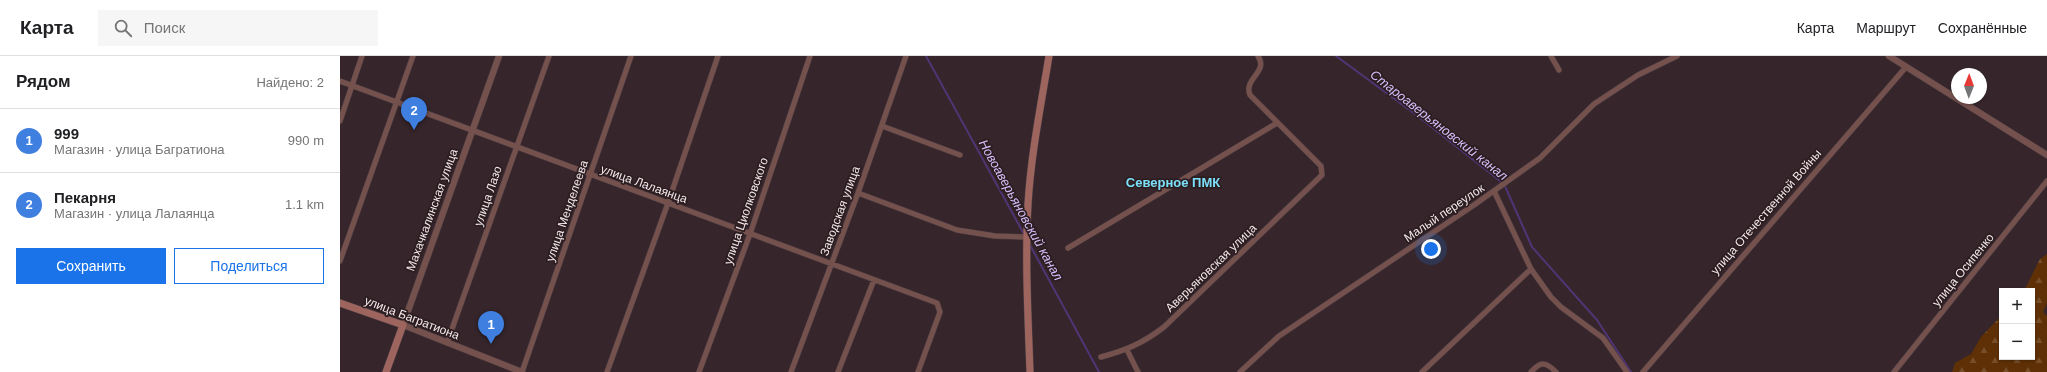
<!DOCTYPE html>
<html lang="ru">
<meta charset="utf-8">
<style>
:root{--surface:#fff;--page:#f6f6f6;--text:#202124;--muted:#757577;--line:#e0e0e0;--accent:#1a73e8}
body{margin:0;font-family:Arial,sans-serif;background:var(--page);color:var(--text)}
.controls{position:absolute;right:12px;bottom:12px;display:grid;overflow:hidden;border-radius:0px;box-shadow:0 1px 3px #0004}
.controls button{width:36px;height:36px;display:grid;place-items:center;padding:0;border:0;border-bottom:1px solid var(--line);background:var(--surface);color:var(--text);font:20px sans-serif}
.compass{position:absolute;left:1611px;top:12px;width:36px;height:36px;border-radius:50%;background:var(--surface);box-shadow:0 1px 3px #0004;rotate:1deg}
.you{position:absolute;left:1091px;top:193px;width:14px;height:14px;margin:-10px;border:3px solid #fff;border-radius:50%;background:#1a73e8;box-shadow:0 0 0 6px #1a73e833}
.badge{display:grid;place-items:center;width:26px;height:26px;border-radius:50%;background:var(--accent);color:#fff;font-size:13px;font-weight:700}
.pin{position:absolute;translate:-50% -33px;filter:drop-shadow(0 1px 2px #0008)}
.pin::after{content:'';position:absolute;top:21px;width:14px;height:12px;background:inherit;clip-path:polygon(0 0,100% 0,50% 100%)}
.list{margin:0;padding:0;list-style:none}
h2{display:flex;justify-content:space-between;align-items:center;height:52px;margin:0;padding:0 16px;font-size:17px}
h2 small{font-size:13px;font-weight:400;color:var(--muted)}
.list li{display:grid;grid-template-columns:26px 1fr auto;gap:12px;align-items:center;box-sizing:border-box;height:64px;padding:0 16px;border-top:1px solid var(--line)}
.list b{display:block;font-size:15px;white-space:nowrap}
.list p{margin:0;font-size:13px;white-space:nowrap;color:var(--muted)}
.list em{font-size:13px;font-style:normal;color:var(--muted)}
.actions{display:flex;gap:8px;padding:12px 16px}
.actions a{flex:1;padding:9px 0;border:1px solid var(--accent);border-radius:0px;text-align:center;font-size:14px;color:var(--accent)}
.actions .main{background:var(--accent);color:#fff}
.icon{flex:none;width:22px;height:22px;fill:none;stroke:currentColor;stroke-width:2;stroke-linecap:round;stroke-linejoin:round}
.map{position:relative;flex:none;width:1707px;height:316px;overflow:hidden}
header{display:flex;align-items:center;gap:24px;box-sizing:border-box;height:56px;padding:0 20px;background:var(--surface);border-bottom:1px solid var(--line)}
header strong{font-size:19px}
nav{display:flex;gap:22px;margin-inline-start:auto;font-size:14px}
.search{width:280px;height:36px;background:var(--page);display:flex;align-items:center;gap:10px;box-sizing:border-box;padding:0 14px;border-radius:0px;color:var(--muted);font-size:15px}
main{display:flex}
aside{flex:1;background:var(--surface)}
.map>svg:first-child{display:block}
.forest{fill:url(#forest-firs)}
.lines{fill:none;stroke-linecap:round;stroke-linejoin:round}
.stream{stroke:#513475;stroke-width:2}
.minor-casing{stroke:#504146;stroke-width:6}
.tertiary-casing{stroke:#504146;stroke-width:7}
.secondary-casing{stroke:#504146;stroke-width:8}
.minor{stroke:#75514d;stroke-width:5}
.tertiary{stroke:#75514d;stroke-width:6}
.secondary{stroke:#9e655e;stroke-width:7}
.labels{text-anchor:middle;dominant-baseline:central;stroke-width:3.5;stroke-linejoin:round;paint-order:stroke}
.street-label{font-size:12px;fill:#f3e8eb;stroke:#2c1d21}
.water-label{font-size:13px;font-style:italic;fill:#d5bffa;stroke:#2c1d21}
.neighbourhood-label{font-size:13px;font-weight:bold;fill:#7ce0fa;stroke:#2c1d21}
</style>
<header>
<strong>Карта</strong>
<div class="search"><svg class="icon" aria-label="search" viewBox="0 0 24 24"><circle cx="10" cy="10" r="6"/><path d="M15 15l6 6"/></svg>Поиск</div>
<nav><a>Карта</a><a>Маршрут</a><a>Сохранённые</a></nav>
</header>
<main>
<aside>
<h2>Рядом<small>Найдено: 2</small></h2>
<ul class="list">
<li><span class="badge" style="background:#3f7fe0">1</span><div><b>999</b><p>Магазин · улица Багратиона</p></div><em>990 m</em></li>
<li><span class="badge" style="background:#3f7fe0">2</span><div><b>Пекарня</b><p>Магазин · улица Лалаянца</p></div><em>1.1 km</em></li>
</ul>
<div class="actions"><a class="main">Сохранить</a><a>Поделиться</a></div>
</aside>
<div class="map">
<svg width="1707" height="316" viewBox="0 0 1707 316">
<defs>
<pattern id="forest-firs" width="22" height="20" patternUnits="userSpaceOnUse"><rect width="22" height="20" fill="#5f3006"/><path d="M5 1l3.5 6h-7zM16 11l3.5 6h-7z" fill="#764e2a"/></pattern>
</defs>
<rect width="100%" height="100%" fill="#36262b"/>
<path class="forest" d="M 1707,198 L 1707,247 L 1703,256 L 1707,260 L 1707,316 L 1612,316 L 1615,307 L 1631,298 L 1641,281 L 1662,259 L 1662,301 L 1692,301 L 1692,235 L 1684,235 L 1700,203 Z"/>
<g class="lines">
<path class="stream" d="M 586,0 L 685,180
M 996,0 L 1075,58 L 1164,128 L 1192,191 L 1257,264 L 1291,316
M 690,189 L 759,316"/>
<g class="minor-casing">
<path id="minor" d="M 1211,0 L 1219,14
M 0,25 L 597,247 L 600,256 L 578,316
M 0,65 L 22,0
M 542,70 L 620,99
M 1154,135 L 1191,213 L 1211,241 L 1221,251 L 1263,282 L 1287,316
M 518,137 L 617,174 L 655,180 L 687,181
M 728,192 L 937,67
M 0,205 L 73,0
M 107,287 L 209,0
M 787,294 L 798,316
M 761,301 C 787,294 803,287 824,271 L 982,119 L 981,110 L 910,39 C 903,23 929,16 918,0
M 182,316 L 291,0
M 267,316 L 328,147 L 378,0
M 359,316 L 410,178 L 470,0
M 451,316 L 518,137 L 566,0
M 498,316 L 534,224
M 900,316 L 939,280 L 1134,149 L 1200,102 L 1254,48 L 1298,19 L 1337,0
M 1082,316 L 1191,213
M 1191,316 C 1201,305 1206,306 1216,316
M 1303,316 L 1566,11
M 1554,316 L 1707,125"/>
</g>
<g class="tertiary-casing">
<path id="tertiary" d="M 159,0 L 63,269 L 182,316
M 1549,0 L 1707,99"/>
</g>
<g class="secondary-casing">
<path id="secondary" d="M 0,247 L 63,269 L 46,316
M 690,316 C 688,260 685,204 688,148 C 691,98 701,49 709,0"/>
</g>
<use href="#minor" class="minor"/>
<use href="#tertiary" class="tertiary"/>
<use href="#secondary" class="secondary"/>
</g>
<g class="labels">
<g class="street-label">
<text transform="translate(304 128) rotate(20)">улица Лалаянца</text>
<text transform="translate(148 140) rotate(-71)">улица Лазо</text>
<text transform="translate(92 154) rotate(-70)">Махачкалинская улица</text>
<text transform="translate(227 155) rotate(-71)">улица Менделеева</text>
<text transform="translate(406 155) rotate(-71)">улица Циолковского</text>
<text transform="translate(500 155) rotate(-70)">Заводская улица</text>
<text transform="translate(1426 156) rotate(-49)">улица Отечественной Войны</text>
<text transform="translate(1104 157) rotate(-34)">Малый переулок</text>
<text transform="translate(871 212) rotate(-44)">Аверьяновская улица</text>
<text transform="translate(1623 214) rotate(-51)">улица Осипенко</text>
<text transform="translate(72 262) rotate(21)">улица Багратиона</text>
</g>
<g class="water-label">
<text transform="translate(1099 69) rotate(38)">Староаверьяновский канал</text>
<text transform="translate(681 154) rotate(61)">Новоаверьяновский канал</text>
</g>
<g class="neighbourhood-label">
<text x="833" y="126">Северное ПМК</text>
</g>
</g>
</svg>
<div class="controls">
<button>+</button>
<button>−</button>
</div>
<svg class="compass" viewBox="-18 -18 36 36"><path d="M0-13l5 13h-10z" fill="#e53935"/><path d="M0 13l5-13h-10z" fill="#757577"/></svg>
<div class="you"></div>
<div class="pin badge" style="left:151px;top:288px;background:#3f7fe0">1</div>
<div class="pin badge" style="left:74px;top:74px;background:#3f7fe0">2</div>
</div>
</main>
